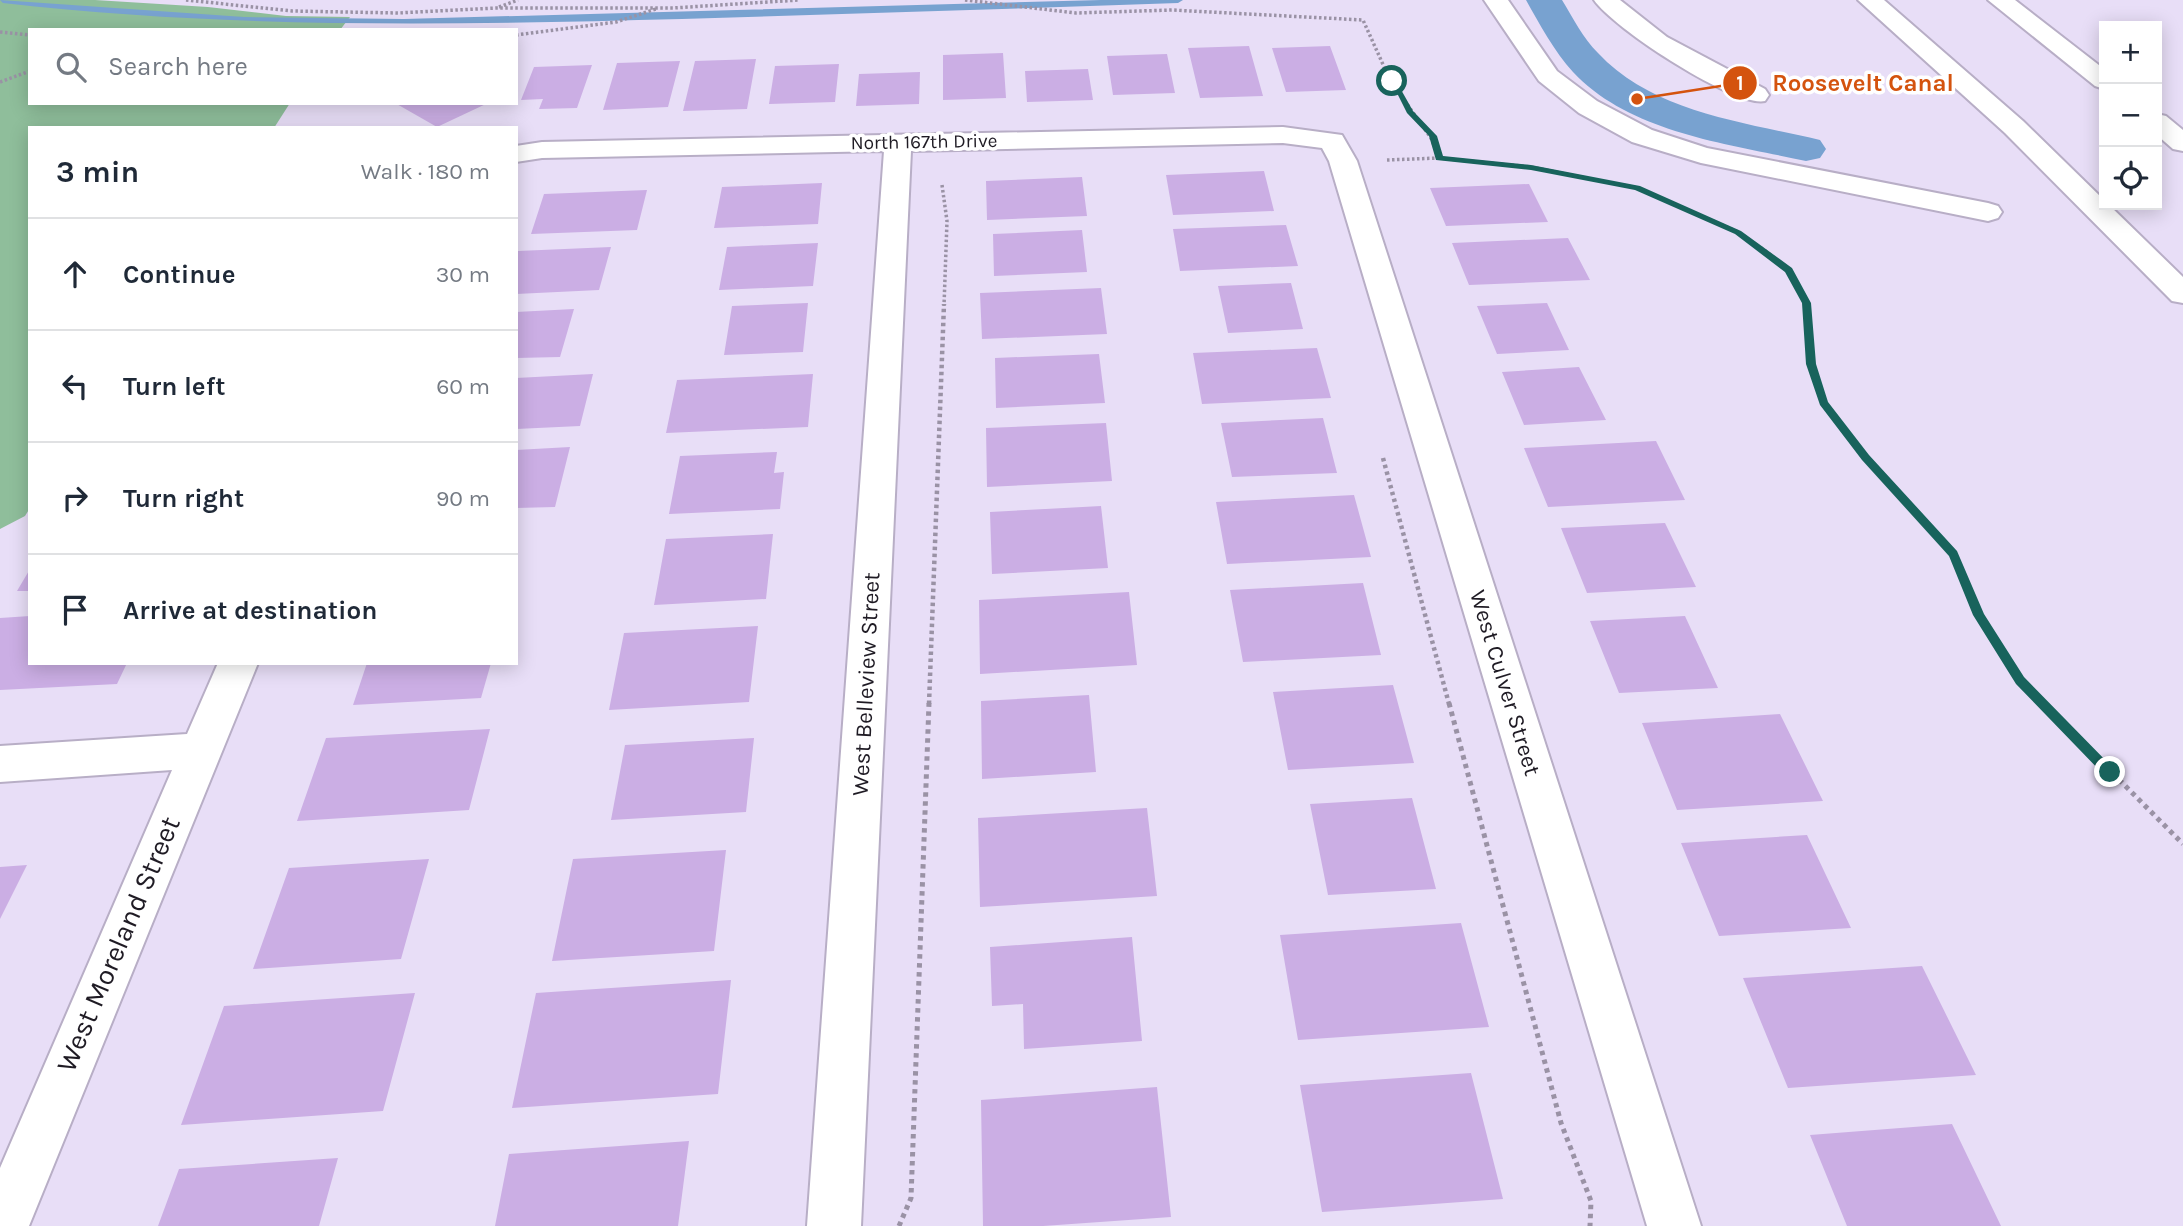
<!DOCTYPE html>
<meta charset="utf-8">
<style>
:root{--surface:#fff;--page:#f6f6f7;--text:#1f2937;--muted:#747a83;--line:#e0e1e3}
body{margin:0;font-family:Karla,sans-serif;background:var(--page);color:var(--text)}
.controls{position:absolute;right:21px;top:21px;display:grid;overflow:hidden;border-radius:0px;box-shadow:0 4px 18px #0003}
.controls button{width:63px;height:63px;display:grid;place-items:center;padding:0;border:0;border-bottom:2px solid var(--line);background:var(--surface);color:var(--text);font:35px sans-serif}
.stop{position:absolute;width:21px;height:21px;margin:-16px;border:5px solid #18635c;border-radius:50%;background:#fff}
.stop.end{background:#18635c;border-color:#fff;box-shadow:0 2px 7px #0008}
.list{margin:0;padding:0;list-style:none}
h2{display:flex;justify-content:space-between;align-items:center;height:91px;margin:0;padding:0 28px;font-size:30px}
h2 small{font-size:23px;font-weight:400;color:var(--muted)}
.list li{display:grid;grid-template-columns:46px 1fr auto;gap:21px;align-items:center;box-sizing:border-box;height:112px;padding:0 28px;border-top:2px solid var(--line)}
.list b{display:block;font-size:26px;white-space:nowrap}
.list em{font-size:23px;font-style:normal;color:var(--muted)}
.icon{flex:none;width:38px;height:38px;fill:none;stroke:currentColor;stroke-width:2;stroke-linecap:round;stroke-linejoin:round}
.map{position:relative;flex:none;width:2183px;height:1226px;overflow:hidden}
.search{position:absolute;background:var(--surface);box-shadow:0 4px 18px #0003;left:28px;top:28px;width:490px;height:77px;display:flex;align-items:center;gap:18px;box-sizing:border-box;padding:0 24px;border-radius:0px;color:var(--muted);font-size:26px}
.panel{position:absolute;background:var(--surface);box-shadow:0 4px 18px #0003;left:28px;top:126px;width:490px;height:539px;border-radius:0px}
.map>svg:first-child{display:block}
.green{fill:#8fbe9b}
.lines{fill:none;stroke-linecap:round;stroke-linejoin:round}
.stream{fill:#78a2d0;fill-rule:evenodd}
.canal{fill:#78a2d0;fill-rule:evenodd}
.building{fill:#cbaee4}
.minor-casing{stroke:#b8aec6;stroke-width:4}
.major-casing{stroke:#b8aec6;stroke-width:4}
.highway-casing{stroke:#b8aec6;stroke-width:4}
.path-far2{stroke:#9a92a5;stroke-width:3.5;stroke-dasharray:2.5 2.5;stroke-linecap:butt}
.path-far1{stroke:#9a92a5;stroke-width:4.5;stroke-dasharray:3.5 3.5;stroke-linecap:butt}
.path{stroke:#9a92a5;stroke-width:5;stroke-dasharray:4.5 4.5;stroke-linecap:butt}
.minor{fill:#fff;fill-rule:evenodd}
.major{fill:#fff;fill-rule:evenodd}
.highway{fill:#fff;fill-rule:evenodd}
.route{fill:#18635c}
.labels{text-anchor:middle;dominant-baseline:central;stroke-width:7;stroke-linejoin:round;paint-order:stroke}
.far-street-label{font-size:19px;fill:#1f1b24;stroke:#fff}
.street-label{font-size:23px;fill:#1f1b24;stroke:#fff}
.near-street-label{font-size:28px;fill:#1f1b24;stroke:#fff}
.leader{fill:none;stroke:#d4530e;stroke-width:2.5}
.callout-dot{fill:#d4530e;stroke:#fff;stroke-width:2.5}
.mark-label{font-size:21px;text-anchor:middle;font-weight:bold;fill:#fff}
.callout-label{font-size:24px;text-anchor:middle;font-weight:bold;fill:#d4530e;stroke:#fff;stroke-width:7;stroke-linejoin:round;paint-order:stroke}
</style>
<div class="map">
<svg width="2183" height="1226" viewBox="0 0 2183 1226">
<rect width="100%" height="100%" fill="#e8def7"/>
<path class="green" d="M 0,0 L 95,0 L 208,7 L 286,16 L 350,17 L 340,30 L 30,30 L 30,103 L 290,103 L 274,128 L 30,128 L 30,508 L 25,516 L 0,529 Z"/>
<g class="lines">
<path class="stream" d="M 0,0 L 244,17 L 404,19 L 1101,0 L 1183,0 L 1178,3 C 1013,9 847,14 682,19 C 452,25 232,29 3,3 Z"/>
<path class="canal" d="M 1526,0 L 1562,0 C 1573,18 1583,38 1598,53 C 1654,113 1745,122 1820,140 L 1826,149 L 1820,158 L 1806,161 C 1729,144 1630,133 1573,72 C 1554,51 1540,25 1526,0 Z"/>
</g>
<path class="building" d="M 1249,46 L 1263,96 L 1200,98 L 1188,48 Z
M 1330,46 L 1346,90 L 1286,92 L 1272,48 Z
M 1003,53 L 1006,98 L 943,100 L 943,55 Z
M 1167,54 L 1175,93 L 1113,95 L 1107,56 Z
M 756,59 L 747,109 L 683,111 L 695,61 Z
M 680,61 L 668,107 L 603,110 L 617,63 Z
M 839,64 L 835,102 L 769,104 L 775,66 Z
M 592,65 L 577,108 L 539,109 L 543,99 L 521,100 L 534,67 Z
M 1088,69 L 1093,100 L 1027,102 L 1025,71 Z
M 920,72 L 919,104 L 856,106 L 859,74 Z
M 395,103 L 488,103 L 437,127 Z
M 1264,171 L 1274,211 L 1173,215 L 1166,175 Z
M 1082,177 L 1087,216 L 987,220 L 986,181 Z
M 822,183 L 818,224 L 714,228 L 722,187 Z
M 1529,184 L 1548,222 L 1446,226 L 1430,188 Z
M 647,190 L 637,230 L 531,234 L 544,194 Z
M 1286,225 L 1298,266 L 1180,271 L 1173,229 Z
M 1082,230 L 1087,272 L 994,276 L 993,234 Z
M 1568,238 L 1590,280 L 1469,285 L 1452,243 Z
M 818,243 L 813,286 L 719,290 L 727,247 Z
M 611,247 L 599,290 L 516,294 L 518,251 Z
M 1291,283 L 1303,329 L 1228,333 L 1218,286 Z
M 1101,288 L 1107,334 L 982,339 L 980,293 Z
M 808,303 L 803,352 L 724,355 L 732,306 Z
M 1547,303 L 1569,350 L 1497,354 L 1477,306 Z
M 574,309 L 560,357 L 516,358 L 516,312 Z
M 1317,348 L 1331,398 L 1202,404 L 1193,353 Z
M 1099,354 L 1105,403 L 996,408 L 995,358 Z
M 1579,367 L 1606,420 L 1524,425 L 1502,372 Z
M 593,374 L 580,426 L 516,429 L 516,378 Z
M 813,374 L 808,427 L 666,433 L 677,380 Z
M 1323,418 L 1337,473 L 1232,477 L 1221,423 Z
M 1106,423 L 1112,481 L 987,487 L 986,428 Z
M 1656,441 L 1685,500 L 1548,507 L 1524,448 Z
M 570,447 L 555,507 L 516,508 L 516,450 Z
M 777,452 L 774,473 L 784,472 L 780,509 L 669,514 L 680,456 Z
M 1354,495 L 1371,557 L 1227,564 L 1216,502 Z
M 1101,506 L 1108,568 L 992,574 L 990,512 Z
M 1665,523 L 1696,587 L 1587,593 L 1561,528 Z
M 773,534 L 766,599 L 654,605 L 666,539 Z
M 30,569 L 30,591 L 17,591 Z
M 1363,583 L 1381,655 L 1243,662 L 1230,590 Z
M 1129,592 L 1137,665 L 980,674 L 979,600 Z
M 30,616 L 30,663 L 127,663 L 117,684 L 0,690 L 0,618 Z
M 1685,616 L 1718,688 L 1619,693 L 1590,621 Z
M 758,626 L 749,702 L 609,710 L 624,633 Z
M 367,663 L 491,663 L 481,698 L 353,705 Z
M 1393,685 L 1414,763 L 1288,770 L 1273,692 Z
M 1089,695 L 1096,772 L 982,779 L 981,701 Z
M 1780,714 L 1823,801 L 1677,810 L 1642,723 Z
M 490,729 L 469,810 L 297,821 L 326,738 Z
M 754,738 L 746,812 L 611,820 L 625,745 Z
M 1412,798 L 1436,889 L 1328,895 L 1310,804 Z
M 1147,808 L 1157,896 L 980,907 L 978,818 Z
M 1807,835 L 1851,928 L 1719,936 L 1681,843 Z
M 726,850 L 714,951 L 552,961 L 573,859 Z
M 429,859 L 401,959 L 253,969 L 289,868 Z
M 27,865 L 0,919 L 0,867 Z
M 1461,923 L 1489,1027 L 1298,1040 L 1280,935 Z
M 1132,937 L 1142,1041 L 1024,1049 L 1023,1004 L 992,1006 L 990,947 Z
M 1922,966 L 1976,1075 L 1788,1088 L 1743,978 Z
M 731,980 L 718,1094 L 512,1108 L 536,993 Z
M 415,993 L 383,1111 L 181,1125 L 224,1006 Z
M 1471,1073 L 1503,1199 L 1322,1212 L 1300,1085 Z
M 1157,1087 L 1171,1217 L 1043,1226 L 983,1226 L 981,1100 Z
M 1952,1124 L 2001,1226 L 1847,1226 L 1810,1135 Z
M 689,1141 L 678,1226 L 495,1226 L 509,1154 Z
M 338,1158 L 319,1226 L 158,1226 L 179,1169 Z"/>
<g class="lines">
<g class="minor-casing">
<path id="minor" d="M 1484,0 L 1508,0 L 1557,71 L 1597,101 L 1652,130 L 1707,148 L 1988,203 L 1998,206 L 2002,212 L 1998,218 L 1988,221 L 1701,163 L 1632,142 L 1579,113 L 1539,81 Z
M 1594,0 L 1620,0 L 1667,37 L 1765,89 L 1769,95 L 1765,101 C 1735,108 1613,28 1594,0 Z
M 1283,127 L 1342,135 L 1357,161 L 1701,1226 L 1647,1226 L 1329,161 L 1322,148 L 1283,143 L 911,151 L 861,1226 L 807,1226 L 884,151 L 542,158 L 516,162 L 516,146 L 542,142 Z
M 218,663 L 258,663 L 29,1226 L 0,1226 L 0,1168 L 172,770 L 0,782 L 0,746 L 187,734 Z"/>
</g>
<g class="major-casing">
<path id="major" d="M 1858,0 L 1884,0 L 2023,121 L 2104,200 L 2104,205 L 2109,205 L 2183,277 L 2183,303 L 2172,301 L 2005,133 Z"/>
</g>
<g class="highway-casing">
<path id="highway" d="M 1988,0 L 2015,0 L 2104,69 L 2104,89 L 2095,86 Z
M 2157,114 L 2166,116 L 2183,130 L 2183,151 L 2173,149 L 2157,135 Z"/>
</g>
<path class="path-far2" d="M 186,0 L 292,11 L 398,13 L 496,8 L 673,8 L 799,0
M 965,0 L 1076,13 L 1172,10 L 1363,20 L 1390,80 L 1431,138 L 1439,158
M 499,7 L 518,0
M 0,32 L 30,35
M 516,35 L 616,22 L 656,9
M 0,82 L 30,71
M 1387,160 L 1439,158 L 1531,167 L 1637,188 L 1738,232 L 1767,252 L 1789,270 L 1807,306
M 942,185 L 947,221 L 944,306"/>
<path class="path-far1" d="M 1807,304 L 1811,364 L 1824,402 L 1865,458 L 1953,554 L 1979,615 L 2020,680 L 2044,704
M 1383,458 L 1449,704
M 929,704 L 944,304"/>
<path class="path" d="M 1449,703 L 1561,1123 L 1591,1201 L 1590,1226
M 2043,703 L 2183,844
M 899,1226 L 911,1198 L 929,703"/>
<use href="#minor" class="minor"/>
<use href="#major" class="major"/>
<use href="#highway" class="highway"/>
</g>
<path class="route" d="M 1390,79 L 1395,79 L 1413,111 L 1437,136 L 1443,156 L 1531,165 L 1640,186 L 1741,231 L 1792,268 L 1811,303 L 1816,364 L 1828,402 L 1869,455 L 1957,551 L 1984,614 L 2024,677 L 2114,769 L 2114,776 L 2105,776 L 2016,684 L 1973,615 L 1949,556 L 1862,460 L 1820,405 L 1806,364 L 1802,303 L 1785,272 L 1735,234 L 1635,190 L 1531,170 L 1436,160 L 1429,136 L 1407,113 Z"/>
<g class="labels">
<g class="far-street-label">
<text transform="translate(924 142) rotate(-1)">North 167th Drive</text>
</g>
<g class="street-label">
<text transform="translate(1505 683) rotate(73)">West Culver Street</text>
<text transform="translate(866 684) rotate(-87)">West Belleview Street</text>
</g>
<g class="near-street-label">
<text transform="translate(118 944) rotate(-67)">West Moreland Street</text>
</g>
</g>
<path class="leader" d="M1637 99L1740 83"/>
<g class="callout-dot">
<circle cx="1637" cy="99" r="7"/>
<circle cx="1740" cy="83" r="18"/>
</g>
<g class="mark-label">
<text x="1740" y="90">1</text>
</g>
<g class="callout-label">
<text x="1863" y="91">Roosevelt Canal</text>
</g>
</svg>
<div class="controls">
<button>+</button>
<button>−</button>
<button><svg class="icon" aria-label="locate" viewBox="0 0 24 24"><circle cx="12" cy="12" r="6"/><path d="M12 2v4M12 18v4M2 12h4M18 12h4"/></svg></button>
</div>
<div class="stop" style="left:1392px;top:81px"></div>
<div class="stop end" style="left:2110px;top:772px"></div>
<div class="search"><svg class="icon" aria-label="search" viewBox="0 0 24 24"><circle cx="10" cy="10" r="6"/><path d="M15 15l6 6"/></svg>Search here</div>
<section class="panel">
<h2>3 min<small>Walk · 180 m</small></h2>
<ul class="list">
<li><svg class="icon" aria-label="ahead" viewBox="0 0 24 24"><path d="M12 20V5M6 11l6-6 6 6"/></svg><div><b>Continue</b></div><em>30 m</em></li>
<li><svg class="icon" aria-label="left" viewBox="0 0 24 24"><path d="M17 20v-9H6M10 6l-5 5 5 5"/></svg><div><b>Turn left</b></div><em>60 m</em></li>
<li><svg class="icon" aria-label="right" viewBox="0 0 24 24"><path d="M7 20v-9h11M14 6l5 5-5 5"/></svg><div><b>Turn right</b></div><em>90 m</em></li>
<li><svg class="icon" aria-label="arrive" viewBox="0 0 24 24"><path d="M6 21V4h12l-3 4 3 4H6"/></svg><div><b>Arrive at destination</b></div></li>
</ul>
</section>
</div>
